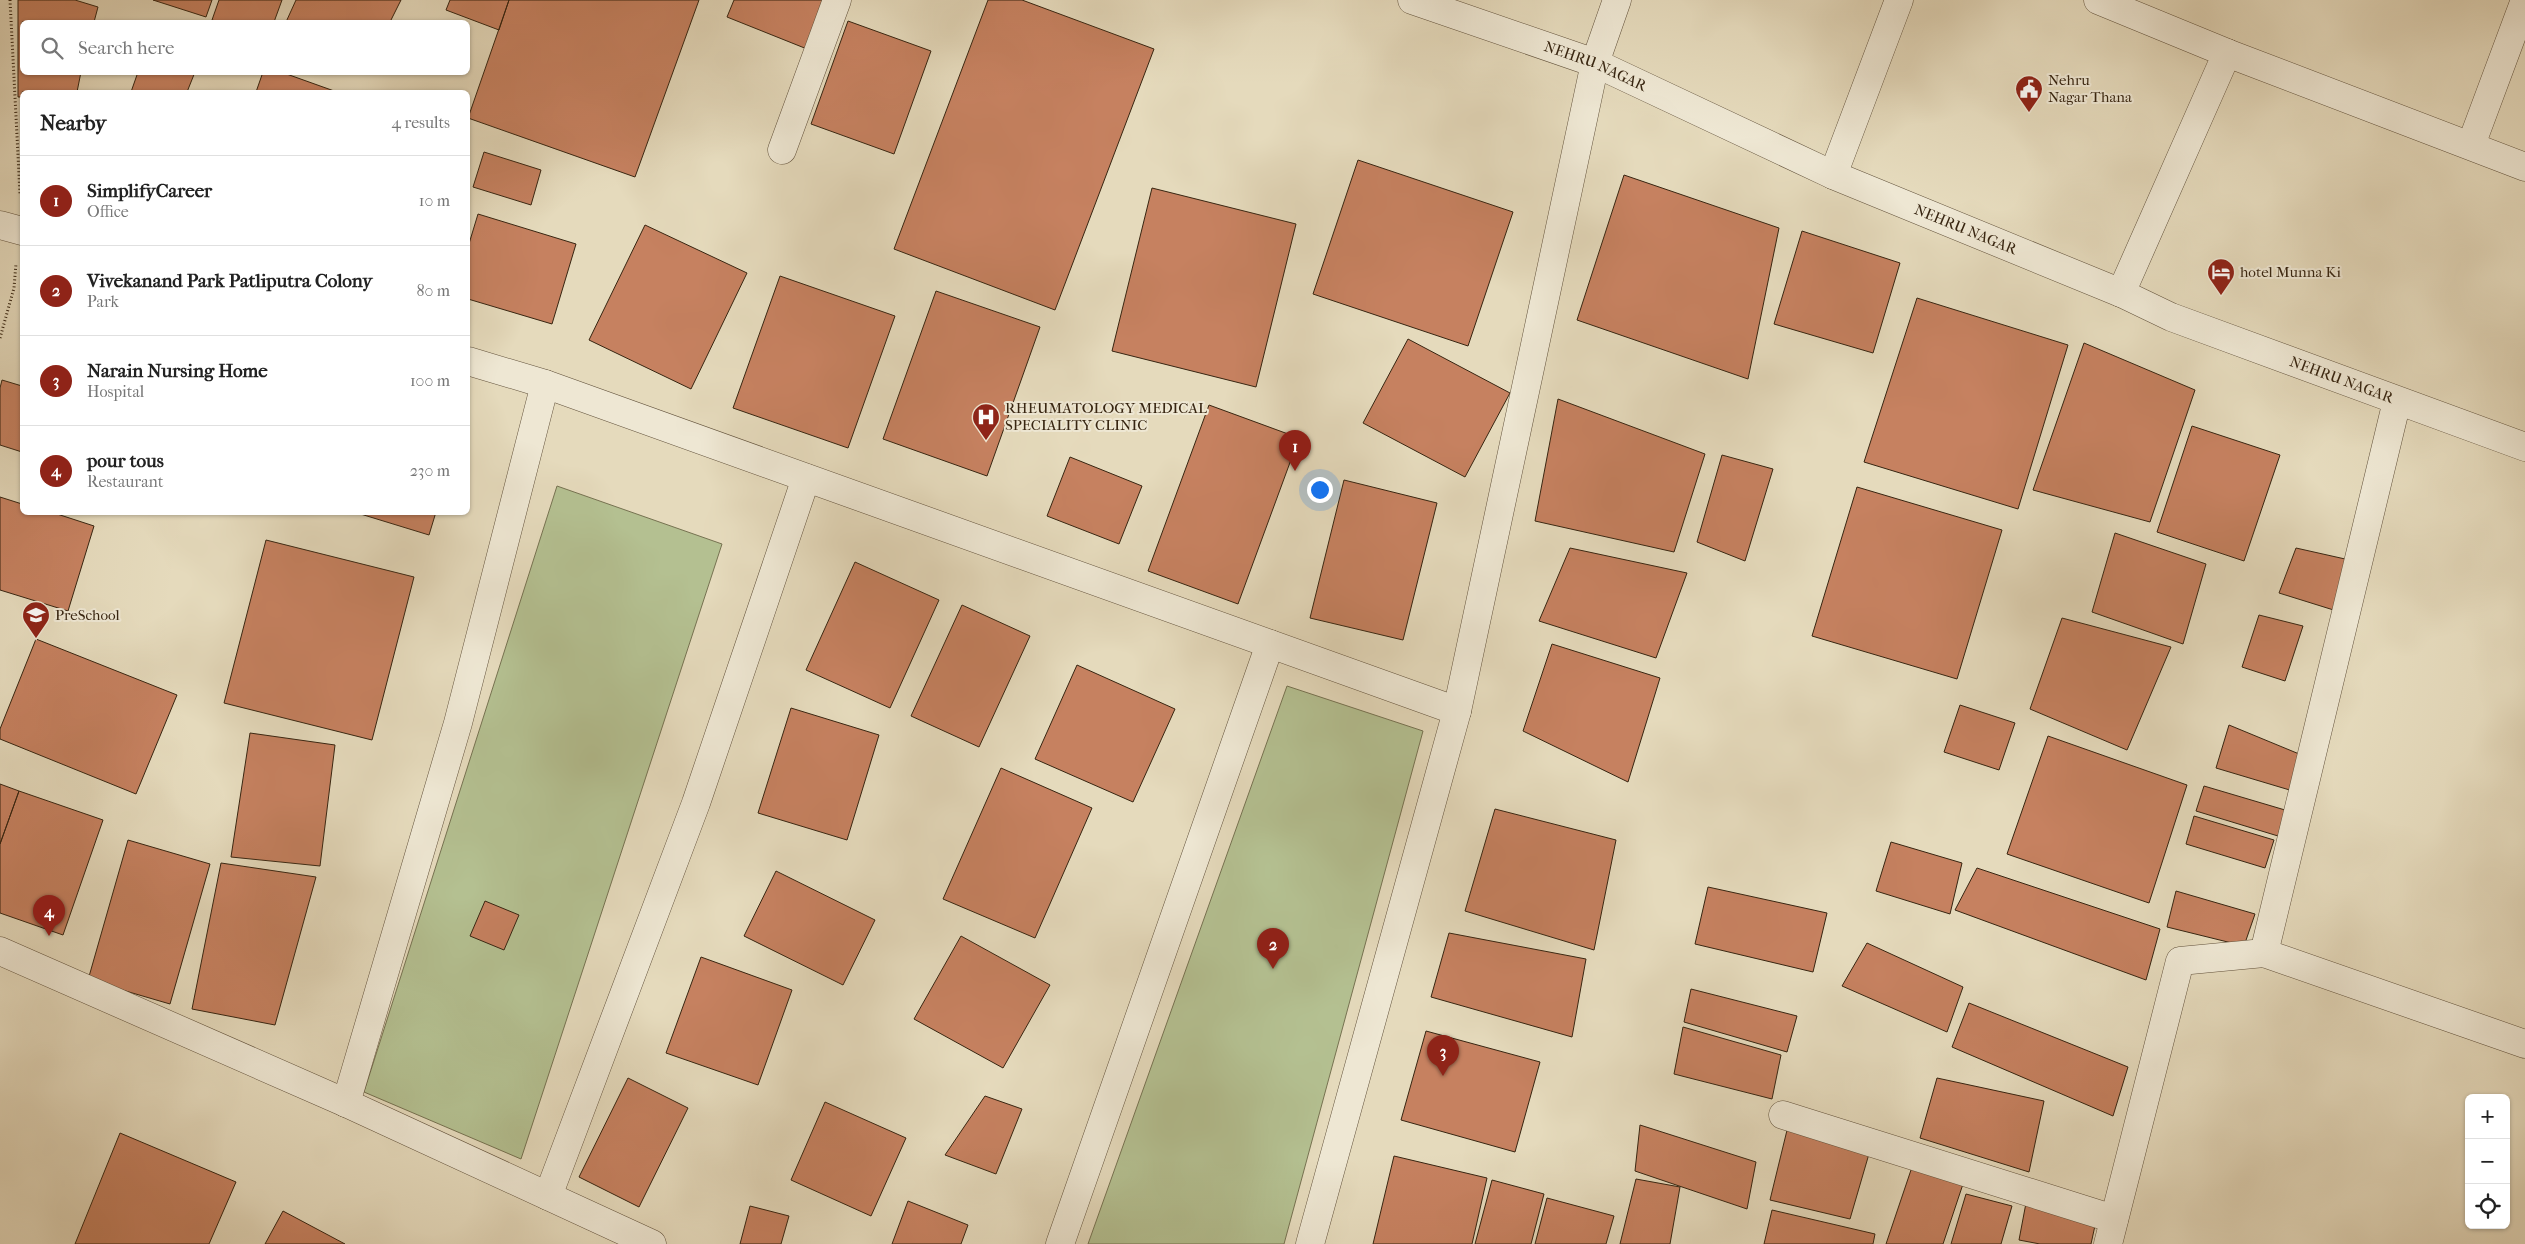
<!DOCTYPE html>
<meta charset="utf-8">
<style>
:root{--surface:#fff;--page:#f2f2f2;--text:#222;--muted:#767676;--line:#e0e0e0;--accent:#8f2418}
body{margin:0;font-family:"IM FELL French Canon",serif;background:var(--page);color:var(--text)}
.controls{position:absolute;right:15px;bottom:15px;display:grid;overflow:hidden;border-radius:8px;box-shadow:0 1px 4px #0004}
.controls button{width:45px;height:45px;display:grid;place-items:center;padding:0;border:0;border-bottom:1px solid var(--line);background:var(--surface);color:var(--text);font:25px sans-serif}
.you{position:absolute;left:1319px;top:489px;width:18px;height:18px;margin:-12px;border:4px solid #fff;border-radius:50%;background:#1a73e8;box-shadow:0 0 0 8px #1a73e833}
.badge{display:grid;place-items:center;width:32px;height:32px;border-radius:50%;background:var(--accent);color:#fff;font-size:16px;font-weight:700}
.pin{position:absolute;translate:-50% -41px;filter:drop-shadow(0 1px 2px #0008)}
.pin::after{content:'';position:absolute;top:26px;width:18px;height:15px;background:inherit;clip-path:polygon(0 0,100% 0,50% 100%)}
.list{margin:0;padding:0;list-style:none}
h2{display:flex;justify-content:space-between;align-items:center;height:65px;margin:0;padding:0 20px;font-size:21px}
h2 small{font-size:16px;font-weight:400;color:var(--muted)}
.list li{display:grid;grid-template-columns:32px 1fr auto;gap:15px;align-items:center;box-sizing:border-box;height:90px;padding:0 20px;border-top:1px solid var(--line)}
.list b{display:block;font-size:19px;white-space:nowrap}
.list p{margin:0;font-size:16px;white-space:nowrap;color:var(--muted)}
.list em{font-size:16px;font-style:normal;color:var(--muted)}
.icon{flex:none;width:28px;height:28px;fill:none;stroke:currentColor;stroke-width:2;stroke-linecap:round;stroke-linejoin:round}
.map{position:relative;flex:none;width:2525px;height:1244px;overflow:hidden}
.search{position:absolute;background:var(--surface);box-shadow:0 1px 4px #0004;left:20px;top:20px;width:450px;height:55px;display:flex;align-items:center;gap:12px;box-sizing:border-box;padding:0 18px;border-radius:8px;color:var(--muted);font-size:19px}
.panel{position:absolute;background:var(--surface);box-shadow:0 1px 4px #0004;left:20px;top:90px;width:450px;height:425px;border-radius:8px}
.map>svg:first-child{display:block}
.green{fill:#b4c091;stroke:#767251}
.building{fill:#c68160;stroke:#372511}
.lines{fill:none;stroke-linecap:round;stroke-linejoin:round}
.minor-casing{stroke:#62523c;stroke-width:29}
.path{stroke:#372511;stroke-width:3;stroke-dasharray:1 2.5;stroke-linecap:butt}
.minor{stroke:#eee7d3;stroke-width:28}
.labels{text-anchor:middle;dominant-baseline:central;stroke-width:4;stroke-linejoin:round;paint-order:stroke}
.street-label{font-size:15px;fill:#372511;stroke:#eee7d3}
.poi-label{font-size:15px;fill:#372511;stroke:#eee7d3;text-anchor:start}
</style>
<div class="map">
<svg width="2525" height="1244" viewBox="0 0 2525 1244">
<rect width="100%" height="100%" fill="#e5dabc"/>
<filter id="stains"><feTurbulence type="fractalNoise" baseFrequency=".004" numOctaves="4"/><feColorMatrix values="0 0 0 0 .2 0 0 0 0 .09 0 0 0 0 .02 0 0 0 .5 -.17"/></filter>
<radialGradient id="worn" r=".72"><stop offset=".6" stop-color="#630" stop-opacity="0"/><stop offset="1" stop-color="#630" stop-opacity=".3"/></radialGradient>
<path class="green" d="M 557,486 L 722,544 L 521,1159 L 364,1092 Z
M 1287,686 L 1423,731 L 1284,1244 L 1088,1244 Z"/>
<path class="building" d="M 18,0 L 75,0 L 98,7 L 94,22 L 22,22 L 22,72 L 81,72 L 77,92 L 22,92 L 22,97 L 18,97 Z
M 153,0 L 212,0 L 206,17 Z
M 219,0 L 282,0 L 274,22 L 220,22 L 212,20 Z
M 296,0 L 401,0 L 390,22 L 286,22 Z
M 450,0 L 509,0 L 499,30 L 446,10 Z
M 509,0 L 699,0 L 635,177 L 468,118 Z
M 734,0 L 832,0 L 812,51 L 727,17 Z
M 988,0 L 1022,0 L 1154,49 L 1055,310 L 894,249 Z
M 848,21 L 931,51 L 894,154 L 811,124 Z
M 138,72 L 195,72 L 187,92 L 131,92 Z
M 263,72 L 281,72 L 337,92 L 256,92 Z
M 484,152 L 541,170 L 531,205 L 473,187 Z
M 1358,160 L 1513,212 L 1468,346 L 1313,294 Z
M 1624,175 L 1779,228 L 1748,379 L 1577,320 Z
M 1152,188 L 1296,224 L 1256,387 L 1112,351 Z
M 478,214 L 576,244 L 552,324 L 468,299 L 468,247 Z
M 645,225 L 747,273 L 691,389 L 589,340 Z
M 1802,231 L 1900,263 L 1873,353 L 1774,324 Z
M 780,276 L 895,316 L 848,448 L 733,408 Z
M 936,291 L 1040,327 L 987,476 L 883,439 Z
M 1917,298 L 2068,345 L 2018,509 L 1864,462 Z
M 1408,339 L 1510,393 L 1465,477 L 1363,423 Z
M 2084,343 L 2195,390 L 2150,522 L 2033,490 Z
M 2,380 L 22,386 L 22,452 L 0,445 L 0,388 Z
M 1558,399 L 1705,454 L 1674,552 L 1535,521 Z
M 1209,405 L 1299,438 L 1238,604 L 1148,571 Z
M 2192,426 L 2280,455 L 2244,561 L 2157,532 Z
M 1722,455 L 1773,469 L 1745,561 L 1697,542 Z
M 1070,457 L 1142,486 L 1119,544 L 1047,516 Z
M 1344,480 L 1437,503 L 1403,640 L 1310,618 Z
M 1857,487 L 2002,530 L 1957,679 L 1812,636 Z
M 0,497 L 22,504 L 22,512 L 51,512 L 94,526 L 68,611 L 0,590 Z
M 354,512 L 436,512 L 429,535 Z
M 2115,533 L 2206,564 L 2183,644 L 2092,612 Z
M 266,540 L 414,577 L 372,740 L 224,703 Z
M 1570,548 L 1687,573 L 1656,658 L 1539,621 Z
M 2296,548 L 2354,561 L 2340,612 L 2279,593 Z
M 855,562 L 939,600 L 890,708 L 806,670 Z
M 962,605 L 1030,636 L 979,747 L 911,716 Z
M 2259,615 L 2303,626 L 2285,681 L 2242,667 Z
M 2062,618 L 2171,647 L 2127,750 L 2030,709 Z
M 36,639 L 177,695 L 136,794 L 0,739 L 0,729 Z
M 1552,644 L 1660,678 L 1628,782 L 1523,731 Z
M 1077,665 L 1175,709 L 1133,802 L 1035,759 Z
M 1960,705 L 2015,723 L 1999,770 L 1944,752 Z
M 791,708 L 879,735 L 847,840 L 758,813 Z
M 2229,725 L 2304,756 L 2293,791 L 2216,768 Z
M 250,733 L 335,745 L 320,866 L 231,857 Z
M 2048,736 L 2187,785 L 2149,903 L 2007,854 Z
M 1001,768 L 1092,808 L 1035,938 L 943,899 Z
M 0,784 L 19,791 L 0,844 Z
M 2204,786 L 2285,810 L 2278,836 L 2196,811 Z
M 19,791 L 103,820 L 63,935 L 0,913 L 0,844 Z
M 1495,809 L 1616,840 L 1594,950 L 1465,911 Z
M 2194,816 L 2274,840 L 2265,868 L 2186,844 Z
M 128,840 L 210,864 L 170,1004 L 88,980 Z
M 1891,842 L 1962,863 L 1950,914 L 1876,891 Z
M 221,863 L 316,877 L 275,1025 L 192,1009 Z
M 1977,868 L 2160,929 L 2146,980 L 1955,910 Z
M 776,871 L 875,920 L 843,985 L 744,936 Z
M 1708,887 L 1827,913 L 1813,972 L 1695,944 Z
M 2176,891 L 2255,914 L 2244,946 L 2167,927 Z
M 485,901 L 519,915 L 504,950 L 470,936 Z
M 1449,933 L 1586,959 L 1572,1037 L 1431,997 Z
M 961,936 L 1050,985 L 1003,1068 L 914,1019 Z
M 1867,943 L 1963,987 L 1947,1032 L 1842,986 Z
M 701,957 L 792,990 L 758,1085 L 666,1053 Z
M 1691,989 L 1797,1016 L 1787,1052 L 1684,1022 Z
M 1969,1003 L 2128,1067 L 2113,1116 L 1952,1047 Z
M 1683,1027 L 1781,1055 L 1772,1099 L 1674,1074 Z
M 1426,1031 L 1540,1062 L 1515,1152 L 1401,1120 Z
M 628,1078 L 688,1108 L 639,1207 L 579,1177 Z
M 1937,1078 L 2044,1101 L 2029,1172 L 1920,1138 Z
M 985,1096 L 1022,1109 L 996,1174 L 945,1155 Z
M 825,1102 L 906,1138 L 871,1216 L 791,1180 Z
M 1789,1122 L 1871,1147 L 1850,1219 L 1770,1200 Z
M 1640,1125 L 1756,1162 L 1747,1209 L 1635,1171 Z
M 120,1133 L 236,1182 L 209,1244 L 75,1244 Z
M 1394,1156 L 1487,1178 L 1472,1244 L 1373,1244 Z
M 1912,1167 L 1963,1184 L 1943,1244 L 1886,1244 Z
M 1636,1179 L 1680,1187 L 1670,1244 L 1620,1244 Z
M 1492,1180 L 1544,1194 L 1531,1244 L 1475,1244 Z
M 1966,1194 L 2012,1206 L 2001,1244 L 1951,1244 Z
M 1547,1198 L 1614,1216 L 1606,1244 L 1535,1244 Z
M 908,1201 L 968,1225 L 961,1244 L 892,1244 Z
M 2026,1203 L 2096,1221 L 2091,1244 L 2040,1244 L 2019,1240 Z
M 750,1206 L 789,1216 L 781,1244 L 740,1244 Z
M 1772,1210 L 1875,1234 L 1873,1244 L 1764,1244 Z
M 283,1211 L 345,1244 L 265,1244 Z"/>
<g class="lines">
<g class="minor-casing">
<g id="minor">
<path id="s1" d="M 1412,0 L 1595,63 L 1833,175 L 2121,293 L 2171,317 L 2525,447"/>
<path d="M 2098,0 L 2227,53 L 2121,293"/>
<path d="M 2227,53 L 2525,167"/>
<path d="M 2471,145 L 2525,0"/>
<path d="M 782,150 L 837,0"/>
<path d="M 1833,175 L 1899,0"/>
<path d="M 0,225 L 22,231"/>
<path d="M 468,361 L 545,384 L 1457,711"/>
<path d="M 2397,401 L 2264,953 L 2525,1044"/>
<path d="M 0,951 L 346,1103 L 652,1244"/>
<path d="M 346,1103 L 458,723 L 545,384"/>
<path d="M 1783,1115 L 2114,1219"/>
<path d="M 548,1196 L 696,803 L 806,478"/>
<path d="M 1060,1244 L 1270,644"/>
<path d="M 1310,1244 L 1457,711 L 1595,63 L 1617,0"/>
<path d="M 2108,1244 L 2180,961 L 2264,953"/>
</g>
</g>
<path class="path" d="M 10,0 L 20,194
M 0,338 L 14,288 L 16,263"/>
<use href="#minor" class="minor"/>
</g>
<defs>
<g id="civic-pin" transform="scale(1.4375)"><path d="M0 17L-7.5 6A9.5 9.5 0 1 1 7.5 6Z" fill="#8f2418" stroke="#eee7d3"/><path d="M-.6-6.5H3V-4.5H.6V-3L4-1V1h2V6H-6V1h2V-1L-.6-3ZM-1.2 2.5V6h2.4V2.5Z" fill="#fff"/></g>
<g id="hotel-pin" transform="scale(1.4375)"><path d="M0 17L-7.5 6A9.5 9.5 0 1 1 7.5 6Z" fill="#8f2418" stroke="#eee7d3"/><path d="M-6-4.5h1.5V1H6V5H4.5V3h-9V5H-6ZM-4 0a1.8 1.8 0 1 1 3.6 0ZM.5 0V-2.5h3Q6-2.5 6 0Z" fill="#fff"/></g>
<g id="hospital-pin" transform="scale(1.4375)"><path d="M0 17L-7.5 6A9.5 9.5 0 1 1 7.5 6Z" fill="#8f2418" stroke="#eee7d3"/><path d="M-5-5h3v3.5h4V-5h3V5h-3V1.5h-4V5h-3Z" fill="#fff"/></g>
<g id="school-pin" transform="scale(1.4375)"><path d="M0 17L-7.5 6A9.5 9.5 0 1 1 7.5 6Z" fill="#8f2418" stroke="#eee7d3"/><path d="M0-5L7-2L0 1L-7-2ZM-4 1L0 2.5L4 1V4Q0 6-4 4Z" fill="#fff"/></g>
</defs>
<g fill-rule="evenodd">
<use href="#civic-pin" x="2029" y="89"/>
<use href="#hotel-pin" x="2221" y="272"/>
<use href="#hospital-pin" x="986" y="417"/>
<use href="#school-pin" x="36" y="615"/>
</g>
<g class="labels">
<g class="street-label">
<text stroke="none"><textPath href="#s1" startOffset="195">NEHRU NAGAR</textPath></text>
<text stroke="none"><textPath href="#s1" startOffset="600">NEHRU NAGAR</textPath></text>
<text stroke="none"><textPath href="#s1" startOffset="1005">NEHRU NAGAR</textPath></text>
</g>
<g class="poi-label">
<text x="2048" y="80">Nehru<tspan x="2048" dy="17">Nagar Thana</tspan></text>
<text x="2240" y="272">hotel Munna Ki</text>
<text x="1005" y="408">RHEUMATOLOGY MEDICAL<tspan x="1005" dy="17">SPECIALITY CLINIC</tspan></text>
<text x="55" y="615">PreSchool</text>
</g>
</g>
<rect width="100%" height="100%" filter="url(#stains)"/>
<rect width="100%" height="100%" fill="url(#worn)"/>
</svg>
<div class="controls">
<button>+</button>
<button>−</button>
<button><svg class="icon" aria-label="locate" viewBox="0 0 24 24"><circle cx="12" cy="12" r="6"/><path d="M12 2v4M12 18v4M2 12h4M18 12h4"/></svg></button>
</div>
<div class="you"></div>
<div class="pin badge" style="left:1295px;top:471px">1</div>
<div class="pin badge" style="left:1273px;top:969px">2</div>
<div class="pin badge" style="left:1443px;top:1076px">3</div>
<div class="pin badge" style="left:49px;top:936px">4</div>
<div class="search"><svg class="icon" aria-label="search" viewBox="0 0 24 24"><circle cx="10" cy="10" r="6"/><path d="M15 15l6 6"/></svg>Search here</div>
<section class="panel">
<h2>Nearby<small>4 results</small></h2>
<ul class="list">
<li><span class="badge">1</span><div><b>SimplifyCareer</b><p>Office</p></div><em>10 m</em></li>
<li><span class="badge">2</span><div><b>Vivekanand Park Patliputra Colony</b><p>Park</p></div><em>80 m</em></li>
<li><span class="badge">3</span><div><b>Narain Nursing Home</b><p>Hospital</p></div><em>100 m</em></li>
<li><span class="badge">4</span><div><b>pour tous</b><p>Restaurant</p></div><em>230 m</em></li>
</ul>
</section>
</div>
